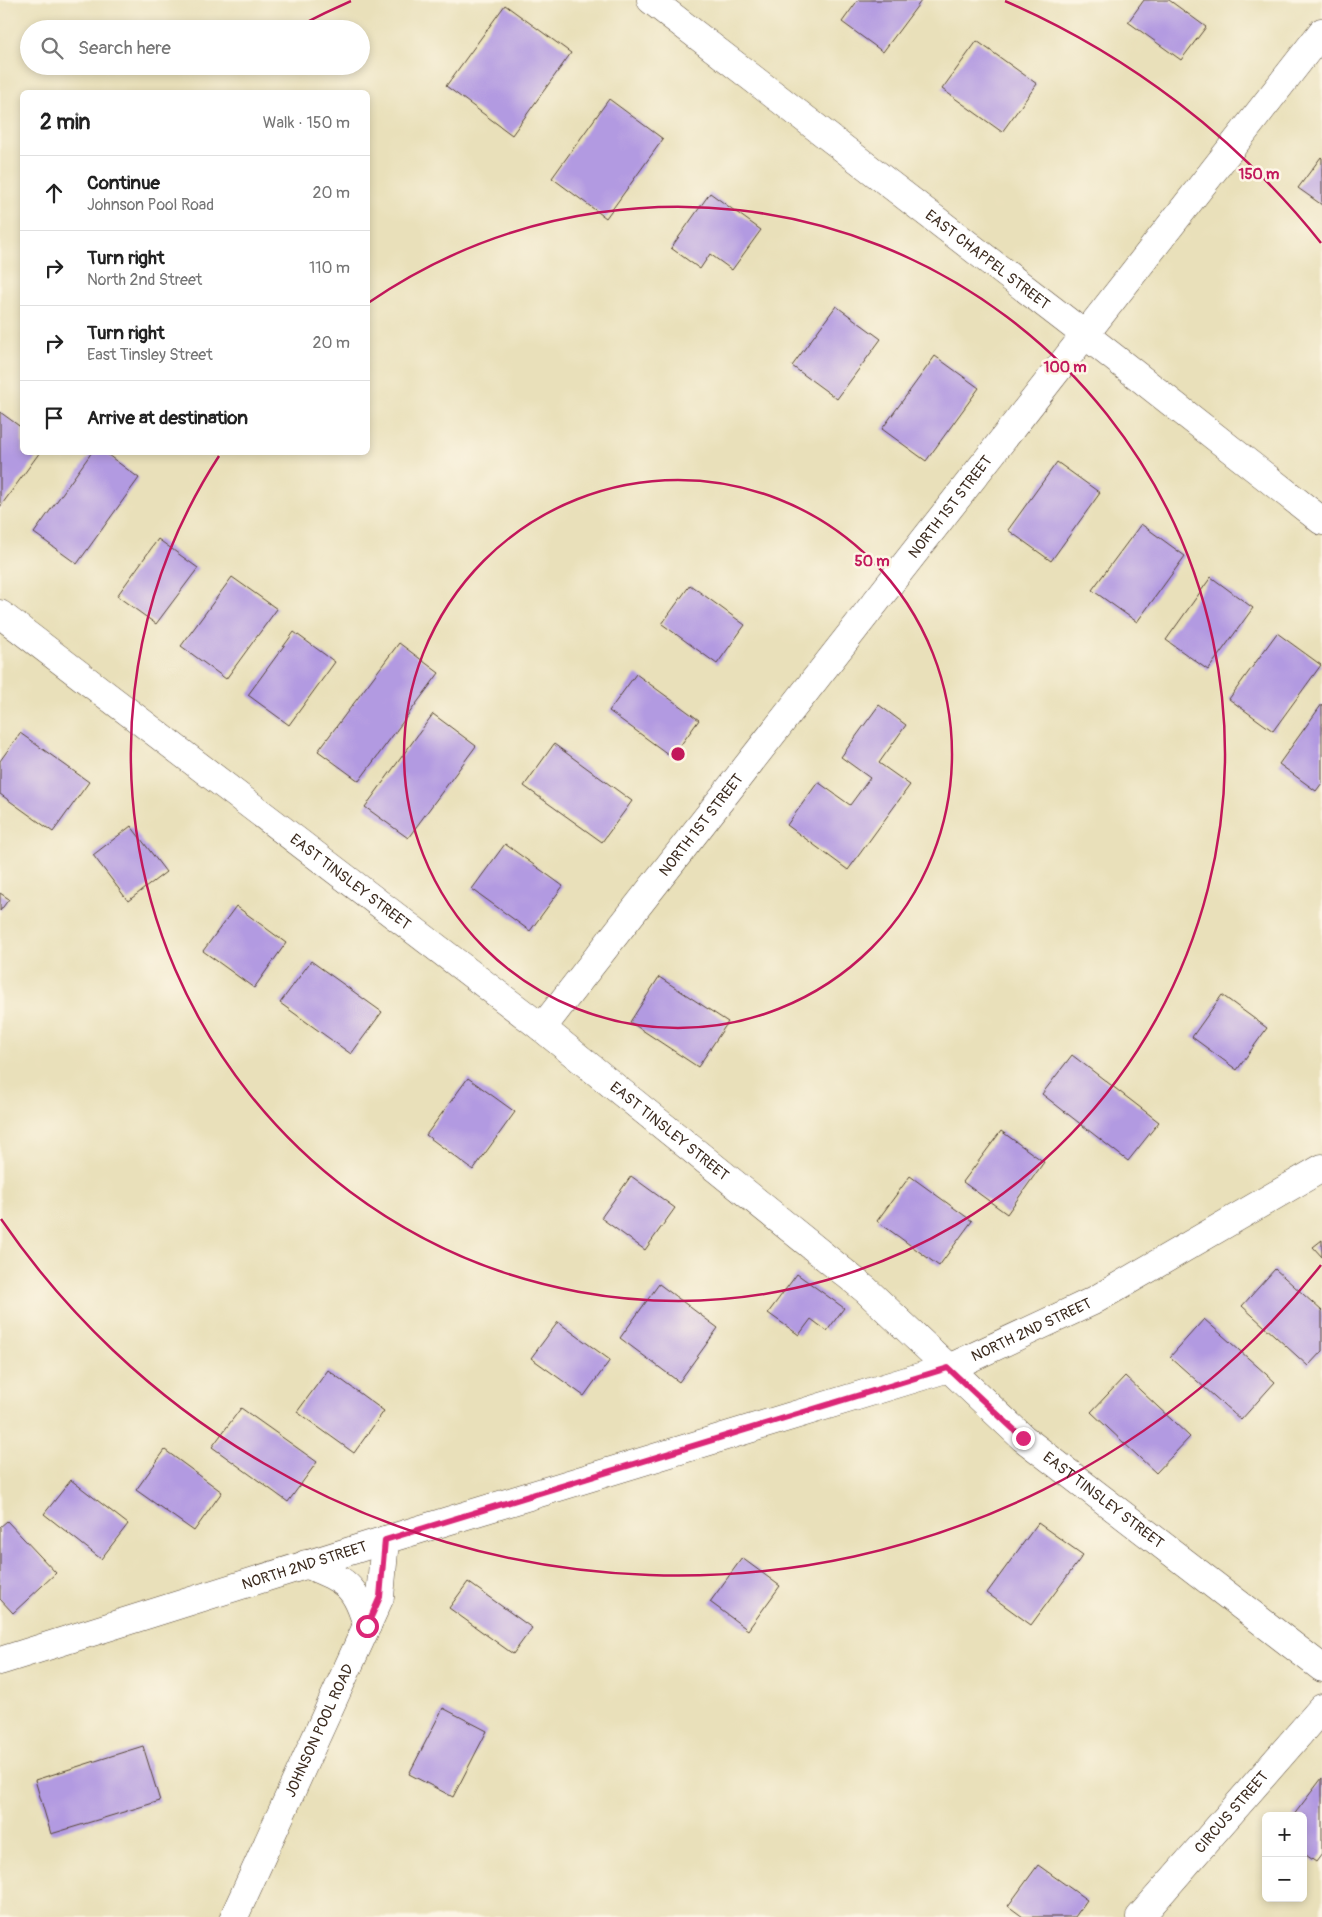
<!DOCTYPE html>
<meta charset="utf-8">
<style>
:root{--surface:#fff;--page:#f6f6f6;--text:#222;--muted:#767676;--line:#e0e0e0}
body{margin:0;font-family:Pangolin,sans-serif;background:var(--page);color:var(--text)}
.controls{position:absolute;right:15px;bottom:15px;display:grid;overflow:hidden;border-radius:8px;box-shadow:0 2px 8px #0003}
.controls button{width:45px;height:45px;display:grid;place-items:center;padding:0;border:0;border-bottom:1px solid var(--line);background:var(--surface);color:var(--text);font:25px sans-serif}
.stop{position:absolute;width:15px;height:15px;margin:-11px;border:4px solid #db2777;border-radius:50%;background:#fff}
.stop.end{background:#db2777;border-color:#fff;box-shadow:0 1px 5px #0008}
.list{margin:0;padding:0;list-style:none}
h2{display:flex;justify-content:space-between;align-items:center;height:65px;margin:0;padding:0 20px;font-size:21px}
h2 small{font-size:16px;font-weight:400;color:var(--muted)}
.list li{display:grid;grid-template-columns:32px 1fr auto;gap:15px;align-items:center;box-sizing:border-box;height:75px;padding:0 20px;border-top:1px solid var(--line)}
.list b{display:block;font-size:19px;white-space:nowrap}
.list p{margin:0;font-size:16px;white-space:nowrap;color:var(--muted)}
.list em{font-size:16px;font-style:normal;color:var(--muted)}
.icon{flex:none;width:28px;height:28px;fill:none;stroke:currentColor;stroke-width:2;stroke-linecap:round;stroke-linejoin:round}
.map{position:relative;flex:none;width:1322px;height:1917px;overflow:hidden}
.search{position:absolute;background:var(--surface);box-shadow:0 2px 8px #0003;left:20px;top:20px;width:350px;height:55px;display:flex;align-items:center;gap:12px;box-sizing:border-box;padding:0 18px;border-radius:28px;color:var(--muted);font-size:19px}
.panel{position:absolute;background:var(--surface);box-shadow:0 2px 8px #0003;left:20px;top:90px;width:350px;height:365px;border-radius:8px}
.map>svg:first-child{display:block}
.building{fill:#b29ae1}
.lines{fill:none;stroke-linecap:round;stroke-linejoin:round}
.minor-casing{stroke:#554535;stroke-width:29}
.minor{stroke:#fff;stroke-width:28}
.route{stroke:#db2777;stroke-width:6}
.ring{fill:none;stroke:#c2185b;stroke-width:2.5}
.labels{text-anchor:middle;dominant-baseline:central;stroke-width:5;stroke-linejoin:round;paint-order:stroke}
.street-label{font-size:15px;fill:#3b2a1e;stroke:#fcf5e5}
.centre{fill:#c2185b;stroke:#fcf5e5;stroke-width:2.5}
.ring-label{font-size:15px;text-anchor:middle;font-weight:bold;fill:#c2185b;stroke:#fcf5e5;stroke-width:5;stroke-linejoin:round;paint-order:stroke}
</style>
<div class="map">
<svg width="1322" height="1917" viewBox="0 0 1322 1917">
<rect width="100%" height="100%" fill="#fcf5e5"/>
<filter id="ink" filterUnits="userSpaceOnUse"><feTurbulence type="fractalNoise" baseFrequency=".02" numOctaves="2"/><feDisplacementMap in="SourceGraphic" scale="10" xChannelSelector="R" yChannelSelector="G"/><feConvolveMatrix kernelMatrix="1 2 1 2 8 2 1 2 1" color-interpolation-filters="sRGB"/></filter>
<filter id="wash" filterUnits="userSpaceOnUse"><feTurbulence type="fractalNoise" baseFrequency=".0096" numOctaves="4" result="noise"/><feDisplacementMap in="SourceGraphic" scale="20" xChannelSelector="R" yChannelSelector="G"/><feGaussianBlur stdDeviation="1.12" result="paint"/><feColorMatrix in="noise" values="0 0 0 0 0 0 0 0 0 0 0 0 0 0 0 0 0 1.4 0 .05"/><feComposite in="paint" operator="in"/></filter>
<g filter="url(#wash)">
<rect width="100%" height="100%" fill="#e9e0ba"/>
<g id="blocks">
<path class="building" d="M 858,0 L 919,0 L 921,1 L 883,52 L 842,22 Z
M 1144,0 L 1169,0 L 1206,27 L 1181,60 L 1128,22 Z
M 505,5 L 571,53 L 512,135 L 446,86 Z
M 977,41 L 1037,84 L 1002,132 L 942,89 Z
M 609,99 L 663,139 L 606,218 L 552,178 Z
M 1321,157 L 1322,158 L 1322,205 L 1298,188 Z
M 710,193 L 761,230 L 732,270 L 710,254 L 700,269 L 671,248 Z
M 836,306 L 881,339 L 837,399 L 792,366 Z
M 935,356 L 979,388 L 926,461 L 882,429 Z
M 0,412 L 22,428 L 22,452 L 40,452 L 0,507 Z
M 92,452 L 104,452 L 139,478 L 77,564 L 34,533 Z
M 1057,462 L 1100,493 L 1051,561 L 1008,530 Z
M 1141,524 L 1185,556 L 1137,622 L 1092,590 Z
M 158,539 L 198,568 L 156,624 L 117,596 Z
M 232,577 L 277,609 L 226,679 L 181,646 Z
M 1211,577 L 1253,608 L 1208,670 L 1166,640 Z
M 690,585 L 745,625 L 717,664 L 662,624 Z
M 294,632 L 335,662 L 289,725 L 248,695 Z
M 1277,633 L 1321,665 L 1273,731 L 1229,699 Z
M 399,643 L 439,673 L 359,781 L 318,751 Z
M 636,674 L 699,720 L 672,757 L 609,711 Z
M 1322,704 L 1322,783 L 1316,791 L 1279,764 Z
M 879,705 L 906,725 L 879,763 L 910,785 L 848,870 L 787,825 L 818,782 L 850,805 L 870,778 L 841,757 Z
M 433,714 L 476,746 L 408,838 L 365,807 Z
M 20,733 L 89,782 L 53,832 L 0,794 L 0,761 Z
M 554,744 L 632,801 L 602,842 L 524,786 Z
M 131,826 L 166,872 L 128,901 L 93,855 Z
M 505,844 L 563,886 L 530,931 L 472,889 Z
M 0,893 L 9,899 L 0,911 Z
M 236,906 L 286,943 L 254,988 L 203,951 Z
M 311,961 L 382,1012 L 351,1054 L 280,1003 Z
M 659,977 L 728,1022 L 698,1067 L 630,1022 Z
M 1222,995 L 1267,1028 L 1237,1070 L 1192,1037 Z
M 1072,1055 L 1159,1122 L 1128,1161 L 1042,1094 Z
M 468,1078 L 515,1112 L 473,1170 L 426,1135 Z
M 1001,1131 L 1044,1162 L 1007,1214 L 963,1182 Z
M 631,1176 L 675,1208 L 645,1250 L 601,1218 Z
M 910,1176 L 972,1221 L 939,1266 L 877,1221 Z
M 1322,1240 L 1322,1257 L 1313,1247 Z
M 1275,1269 L 1322,1311 L 1322,1351 L 1308,1366 L 1242,1306 Z
M 797,1274 L 844,1308 L 827,1331 L 811,1319 L 799,1335 L 768,1313 Z
M 659,1284 L 718,1328 L 679,1382 L 620,1338 Z
M 1204,1319 L 1275,1382 L 1241,1420 L 1170,1357 Z
M 558,1322 L 610,1360 L 584,1396 L 531,1358 Z
M 328,1370 L 384,1411 L 354,1453 L 297,1412 Z
M 1125,1376 L 1190,1437 L 1156,1473 L 1091,1412 Z
M 241,1408 L 317,1462 L 288,1502 L 212,1447 Z
M 165,1450 L 222,1492 L 194,1531 L 136,1490 Z
M 71,1480 L 128,1524 L 101,1559 L 44,1514 Z
M 7,1521 L 56,1573 L 13,1613 L 0,1599 L 0,1527 Z
M 1038,1523 L 1083,1555 L 1031,1625 L 987,1593 Z
M 742,1558 L 780,1586 L 748,1630 L 710,1602 Z
M 468,1582 L 532,1628 L 513,1654 L 449,1608 Z
M 443,1708 L 487,1731 L 453,1797 L 409,1774 Z
M 143,1746 L 160,1801 L 51,1834 L 35,1780 Z
M 1322,1778 L 1322,1854 L 1316,1862 L 1303,1853 L 1303,1816 L 1293,1816 Z
M 1038,1865 L 1087,1900 L 1075,1917 L 1023,1917 L 1008,1906 Z"/>
</g>
</g>
<g filter="url(#ink)">
<use href="#blocks" fill-opacity="0" stroke="#554535" stroke-width="1"/>
<g class="lines">
<g class="minor-casing">
<g id="minor">
<path id="s1" d="M 651,0 L 1084,334 L 1322,521"/>
<path id="s2" d="M 0,614 L 542,1028 L 866,1290 L 1023,1438 L 1322,1668"/>
<path id="s3" d="M 542,1028 L 1322,32"/>
<path d="M 306,1564 C 344,1580 356,1584 367,1626"/>
<path id="s4" d="M 0,1661 L 385,1540 L 949,1368 L 1093,1301 L 1322,1168"/>
<path id="s5" d="M 234,1917 L 380,1597 L 385,1540"/>
<path id="s6" d="M 1140,1917 L 1322,1708"/>
</g>
</g>
<use href="#minor" class="minor"/>
</g>
</g>
<g class="lines" filter="url(#ink)">
<path class="route" d="M 367,1626 L 380,1597 L 385,1540 L 948,1368 L 1023,1438"/>
</g>
<g class="ring">
<circle cx="678" cy="754" r="274"/>
<path d="M368 303A547 547 0 1 1 219 456"/>
<path d="M1321 1265A821 821 0 0 1 1 1219M299 26A821 821 0 0 1 351 1M1005 1A821 821 0 0 1 1321 243"/>
</g>
<g class="labels">
<g class="street-label">
<text stroke="none"><textPath href="#s1" startOffset="425">EAST CHAPPEL STREET</textPath></text>
<text stroke="none"><textPath href="#s3" startOffset="662">NORTH 1ST STREET</textPath></text>
<text stroke="none"><textPath href="#s3" startOffset="258">NORTH 1ST STREET</textPath></text>
<text stroke="none"><textPath href="#s2" startOffset="441">EAST TINSLEY STREET</textPath></text>
<text stroke="none"><textPath href="#s2" startOffset="846">EAST TINSLEY STREET</textPath></text>
<text stroke="none"><textPath href="#s4" startOffset="1084">NORTH 2ND STREET</textPath></text>
<text stroke="none"><textPath href="#s2" startOffset="1416">EAST TINSLEY STREET</textPath></text>
<text stroke="none"><textPath href="#s4" startOffset="319">NORTH 2ND STREET</textPath></text>
<text stroke="none"><textPath href="#s5" startOffset="205">JOHNSON POOL ROAD</textPath></text>
<text stroke="none"><textPath href="#s6" startOffset="139">CIRCUS STREET</textPath></text>
</g>
</g>
<circle cx="678" cy="754" r="8" class="centre"/>
<g class="ring-label">
<text x="1259" y="179">150 m</text>
<text x="1065" y="372">100 m</text>
<text x="872" y="566">50 m</text>
</g>
</svg>
<div class="controls">
<button>+</button>
<button>−</button>
</div>
<div class="stop" style="left:367px;top:1626px"></div>
<div class="stop end" style="left:1023px;top:1438px"></div>
<div class="search"><svg class="icon" aria-label="search" viewBox="0 0 24 24"><circle cx="10" cy="10" r="6"/><path d="M15 15l6 6"/></svg>Search here</div>
<section class="panel">
<h2>2 min<small>Walk · 150 m</small></h2>
<ul class="list">
<li><svg class="icon" aria-label="ahead" viewBox="0 0 24 24"><path d="M12 20V5M6 11l6-6 6 6"/></svg><div><b>Continue</b><p>Johnson Pool Road</p></div><em>20 m</em></li>
<li><svg class="icon" aria-label="right" viewBox="0 0 24 24"><path d="M7 20v-9h11M14 6l5 5-5 5"/></svg><div><b>Turn right</b><p>North 2nd Street</p></div><em>110 m</em></li>
<li><svg class="icon" aria-label="right" viewBox="0 0 24 24"><path d="M7 20v-9h11M14 6l5 5-5 5"/></svg><div><b>Turn right</b><p>East Tinsley Street</p></div><em>20 m</em></li>
<li><svg class="icon" aria-label="arrive" viewBox="0 0 24 24"><path d="M6 21V4h12l-3 4 3 4H6"/></svg><div><b>Arrive at destination</b></div></li>
</ul>
</section>
</div>
